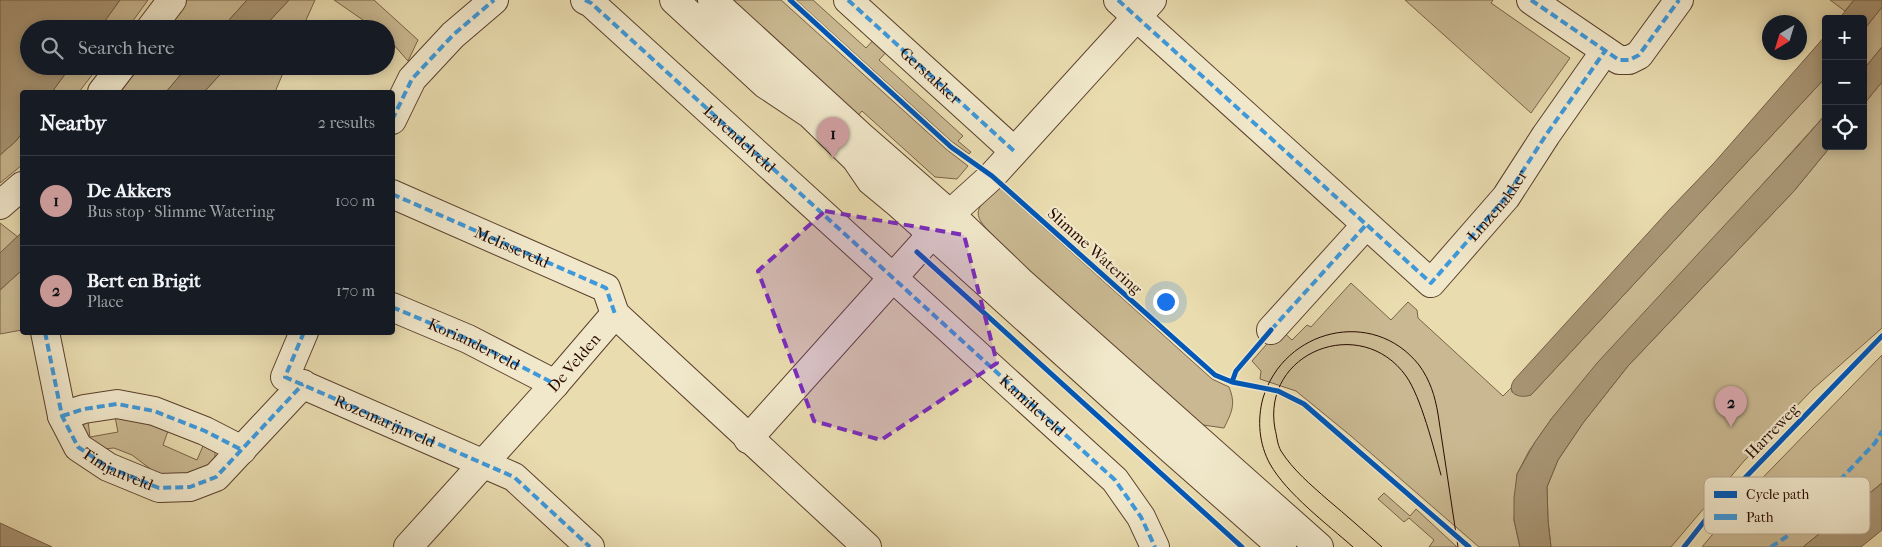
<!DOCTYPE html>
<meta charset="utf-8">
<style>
:root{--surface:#171b24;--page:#20242c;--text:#f1f3f6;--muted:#9ea1a6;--line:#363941;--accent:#c59692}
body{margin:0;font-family:"IM FELL French Canon",serif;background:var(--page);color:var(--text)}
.controls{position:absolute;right:15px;top:15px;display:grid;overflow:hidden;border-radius:5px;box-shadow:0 2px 12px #0003}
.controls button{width:45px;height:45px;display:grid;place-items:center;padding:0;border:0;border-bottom:1px solid var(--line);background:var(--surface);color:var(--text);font:25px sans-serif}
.compass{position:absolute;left:1762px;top:15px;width:45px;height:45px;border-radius:50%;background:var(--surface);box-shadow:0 2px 12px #0003;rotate:218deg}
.you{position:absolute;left:1165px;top:301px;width:18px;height:18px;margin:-12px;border:4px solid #fff;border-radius:50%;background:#1a73e8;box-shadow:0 0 0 8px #1a73e833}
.badge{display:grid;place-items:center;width:32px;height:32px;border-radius:50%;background:var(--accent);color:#111;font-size:16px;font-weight:700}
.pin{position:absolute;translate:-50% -41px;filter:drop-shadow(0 1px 2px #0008)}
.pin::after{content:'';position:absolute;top:26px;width:18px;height:15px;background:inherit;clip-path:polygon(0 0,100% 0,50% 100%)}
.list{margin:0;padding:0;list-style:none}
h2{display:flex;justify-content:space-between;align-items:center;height:65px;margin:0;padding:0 20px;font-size:21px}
h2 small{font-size:16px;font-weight:400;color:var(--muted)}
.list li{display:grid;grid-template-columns:32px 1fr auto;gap:15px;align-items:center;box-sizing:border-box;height:90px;padding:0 20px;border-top:1px solid var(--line)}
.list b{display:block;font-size:19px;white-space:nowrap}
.list p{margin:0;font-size:16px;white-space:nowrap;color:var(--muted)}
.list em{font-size:16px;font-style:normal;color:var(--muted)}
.icon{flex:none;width:28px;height:28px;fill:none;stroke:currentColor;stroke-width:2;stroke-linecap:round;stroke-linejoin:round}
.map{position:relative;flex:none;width:1882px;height:547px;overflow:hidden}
.search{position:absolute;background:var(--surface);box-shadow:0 2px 12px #0003;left:20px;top:20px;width:375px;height:55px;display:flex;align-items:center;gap:12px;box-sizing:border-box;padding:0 18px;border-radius:28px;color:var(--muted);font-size:19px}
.panel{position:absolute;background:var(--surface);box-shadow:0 2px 12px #0003;left:20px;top:90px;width:375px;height:245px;border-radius:5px}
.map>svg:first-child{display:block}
.green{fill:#c9b891;stroke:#7a6248}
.water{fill:#a89574;stroke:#765e46}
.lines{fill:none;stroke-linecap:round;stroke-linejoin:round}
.minor-casing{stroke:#5a3f2c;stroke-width:30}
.tertiary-casing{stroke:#5a3f2c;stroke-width:30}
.minor{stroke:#f1e8cb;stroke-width:28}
.tertiary{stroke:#f1e8cb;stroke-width:28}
.tram{stroke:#2b0b00;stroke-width:1}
.quiet{stroke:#3d99dc;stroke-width:4;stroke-dasharray:8 4;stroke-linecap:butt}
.cycleway-casing{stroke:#f1e8cb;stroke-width:8}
.cycleway{stroke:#0057b8;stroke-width:5}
.marked{fill:#7b2cbf;fill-opacity:0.2;stroke:#7b2cbf;stroke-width:4;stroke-dasharray:10 6;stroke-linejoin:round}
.labels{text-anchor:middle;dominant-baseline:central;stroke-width:4.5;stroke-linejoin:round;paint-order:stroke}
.street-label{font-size:16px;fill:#2b0b00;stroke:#f1e8cb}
.key{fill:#f1e8cb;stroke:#b6a68e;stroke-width:1}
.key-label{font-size:14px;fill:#2b0b00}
</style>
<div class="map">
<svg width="1882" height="547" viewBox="0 0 1882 547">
<rect width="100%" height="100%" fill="#e9dcaf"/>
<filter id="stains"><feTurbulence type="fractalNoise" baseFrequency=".004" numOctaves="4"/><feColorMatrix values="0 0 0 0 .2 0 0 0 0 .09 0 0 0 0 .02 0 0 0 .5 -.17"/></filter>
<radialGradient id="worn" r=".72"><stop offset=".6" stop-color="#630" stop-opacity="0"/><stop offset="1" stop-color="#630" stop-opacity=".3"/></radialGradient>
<path class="green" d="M 120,0 L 148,0 L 127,29 L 99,29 Z
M 182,0 L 247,0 L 221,29 L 160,29 Z
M 289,0 L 315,0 L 302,29 L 262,29 Z
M 334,0 L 374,0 L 418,40 L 408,61 L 386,36 L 386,29 L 376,29 Z
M 722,0 L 781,0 L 946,149 L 968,166 L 957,179 L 935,177 L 862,111 L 854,120 Z
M 796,0 L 813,0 L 866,48 L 877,36 L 890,48 L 879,60 L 963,136 L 958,141 L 971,152 L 969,154 L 951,141 Z
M 1405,0 L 1493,0 L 1491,3 L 1570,58 L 1531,113 Z
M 1830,0 L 1854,0 L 1845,11 Z
M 1882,7 L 1882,47 L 1863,70 L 1863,31 Z
M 71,66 L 99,66 L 79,92 L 52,92 Z
M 132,66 L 188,66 L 166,92 L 112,92 Z
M 228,66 L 286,66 L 275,92 L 204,92 Z
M 1826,77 L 1826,114 L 1552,418 L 1529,451 L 1517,474 L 1514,520 L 1520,547 L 1479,547 L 1351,436 L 1296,391 L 1260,379 L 1261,371 L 1252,361 L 1280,329 L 1292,340 L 1307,325 L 1311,327 L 1351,283 L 1391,320 L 1408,302 L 1417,310 L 1418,318 L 1503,396 L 1512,387 L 1512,392 L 1531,395 Z
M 1882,82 L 1882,328 L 1813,389 L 1744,461 L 1671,547 L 1551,547 L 1548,521 L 1547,487 L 1558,460 L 1583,423 L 1628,366 L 1794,191 L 1831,146 L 1863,146 L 1863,105 Z
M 22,133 L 22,165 L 0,183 L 0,155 L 16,141 Z
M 999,187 L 1212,379 L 1229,387 C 1236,404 1232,412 1224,428 L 1203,425 L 1184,416 L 990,241 L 994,236 C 968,212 977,208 999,187 Z
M 0,223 L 18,237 L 0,253 Z
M 22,270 L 22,330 L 0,334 L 0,290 Z
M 1882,355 L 1882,483 L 1803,547 L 1702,547 L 1742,499 Z
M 115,417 L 150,422 L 168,431 L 163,445 L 197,460 L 203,446 L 215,452 L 215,460 L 204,471 L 161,477 L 132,455 L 114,448 L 93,450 L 78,425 L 88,421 L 90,437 L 118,432 Z
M 1384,493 L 1410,516 L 1416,509 L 1457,547 L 1429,547 L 1434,540 L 1409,518 L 1404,522 L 1378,499 Z"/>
<path class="water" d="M 0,0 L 120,0 L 99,29 L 29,29 L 29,66 L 71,66 L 52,92 L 22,92 L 22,133 L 16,141 L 0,155 Z
M 247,0 L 289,0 L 262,29 L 221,29 Z
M 1854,0 L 1882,0 L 1882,7 L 1863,31 L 1863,19 L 1839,19 Z
M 1826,35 L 1826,77 L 1531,395 C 1520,399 1505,394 1514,380 L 1669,210 L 1714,163 Z
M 1882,47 L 1882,82 L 1863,105 L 1863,70 Z
M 188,66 L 228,66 L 204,92 L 166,92 Z
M 1826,114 L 1826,146 L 1831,146 L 1794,191 L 1628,366 L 1583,423 L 1558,460 L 1547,487 L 1548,521 L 1551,547 L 1520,547 L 1514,520 L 1514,498 L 1517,474 L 1535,442 L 1552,418 L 1597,363 L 1798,146 Z
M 22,232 L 22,270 L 0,290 L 0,253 Z
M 1882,483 L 1882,530 L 1861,547 L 1803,547 Z
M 0,523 L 52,547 L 0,547 Z"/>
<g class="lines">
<g class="minor-casing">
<g id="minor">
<path id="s1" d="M 585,0 L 591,3 L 1115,480 L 1141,517 L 1155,547"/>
<path id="s2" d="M 848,0 L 1014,151"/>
<path id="s3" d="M 1118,0 L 1431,283 L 1506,197 L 1546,135 L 1605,51"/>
<path d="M 1531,0 L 1619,60 L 1629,60 L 1639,55 L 1679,0"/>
<path d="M 150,29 L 172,0"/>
<path d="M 102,92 L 122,66"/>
<path d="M 392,120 L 412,79 L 453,35 L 494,0"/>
<path id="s4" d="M 392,194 L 606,288 L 615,314"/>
<path d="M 0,205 L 22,186"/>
<path d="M 392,307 L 468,339 L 555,384"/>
<path d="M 1271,330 L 1366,225"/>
<path d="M 45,332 L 62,416 L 78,447 L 108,467 L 159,488 L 190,487 L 216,477 L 303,384"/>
<path d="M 304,332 L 285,377 L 514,477 L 590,547"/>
<path d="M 62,416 L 84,409 L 117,404 L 154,411 L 205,431 L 242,450"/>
<path d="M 748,439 L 950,214 L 992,176 L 1152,0"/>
<path id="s5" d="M 408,547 L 555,384 L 615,314 L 867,547"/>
</g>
</g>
<g class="tertiary-casing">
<path id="tertiary" d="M 674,0 L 765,84 L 810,114 L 856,159 L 871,181 L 900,205 L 1172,450 L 1282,547
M 712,0 L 863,138 L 950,214 L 1022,283 L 1319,547"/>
</g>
<use href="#minor" class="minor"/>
<use href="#tertiary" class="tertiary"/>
<path class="tram" d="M 1353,547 C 1327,524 1287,494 1270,464 C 1259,444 1257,420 1263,398 C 1284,329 1373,307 1419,365 C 1430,380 1435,396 1438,414 L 1458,547
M 1382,547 C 1364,531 1346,515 1328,500 C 1311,485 1293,470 1281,451 C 1277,444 1277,436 1275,429 C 1261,352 1361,313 1406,376 C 1421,397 1434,449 1441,475"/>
<g class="quiet">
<path d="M 585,0 L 591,3 L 1115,480 L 1141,517 L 1155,547"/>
<path d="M 848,0 L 1014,151"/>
<path d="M 1118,0 L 1431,283 L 1506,197 L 1546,135 L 1605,51"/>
<path d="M 1531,0 L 1619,60 L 1629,60 L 1639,55 L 1679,0"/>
<path d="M 392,120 L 412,79 L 453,35 L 494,0"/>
<path d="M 392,194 L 606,288 L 615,314"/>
<path id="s6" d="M 392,307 L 468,339 L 555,384"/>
<path d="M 1271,330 L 1366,225"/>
<path id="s7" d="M 45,332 L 62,416 L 78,447 L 108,467 L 159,488 L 190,487 L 216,477 L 303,384"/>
<path id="s8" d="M 304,332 L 285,377 L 514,477 L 590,547"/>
<path d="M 62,416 L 84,409 L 117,404 L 154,411 L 205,431 L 242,450"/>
<path d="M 1771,547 L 1786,537 L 1875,443 L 1882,431"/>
</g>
<g class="cycleway-casing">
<path id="cycleway" d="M 790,0 L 951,147 L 992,176 L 1215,375 L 1232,382 L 1278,391 L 1304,404 L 1469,547
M 917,252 L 1242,547
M 1232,382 L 1236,371 L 1271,330
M 1684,547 L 1710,514 L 1882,336"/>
</g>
<use href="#cycleway" class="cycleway"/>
</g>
<path class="marked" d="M 825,211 L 964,235 L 997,363 L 881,440 L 814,421 L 758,271 Z"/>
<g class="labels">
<g class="street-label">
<text stroke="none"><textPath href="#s2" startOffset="112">Gerstakker</textPath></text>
<text stroke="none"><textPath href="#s1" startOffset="208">Lavendelveld</textPath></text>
<text stroke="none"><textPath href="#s3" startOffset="524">Linzenakker</textPath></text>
<text stroke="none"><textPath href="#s4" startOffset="131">Melisseveld</textPath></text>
<text transform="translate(1095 251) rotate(42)">Slimme Watering</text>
<text stroke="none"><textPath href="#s6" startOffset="90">Korianderveld</textPath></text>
<text stroke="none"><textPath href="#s5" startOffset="248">De Velden</textPath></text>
<text stroke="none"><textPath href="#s1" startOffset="604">Kamilleveld</textPath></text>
<text stroke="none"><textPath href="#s8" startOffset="158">Rozemarijnveld</textPath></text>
<text transform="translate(1772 431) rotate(-46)">Harreweg</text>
<text stroke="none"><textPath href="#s7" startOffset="166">Timjanveld</textPath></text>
</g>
</g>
<rect x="1704" y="477" width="166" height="57" rx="8" class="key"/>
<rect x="1714" y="491" width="23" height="7" fill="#0057b8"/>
<rect x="1714" y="514" width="23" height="6" fill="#3d99dc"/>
<g class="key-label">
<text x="1746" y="499">Cycle path</text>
<text x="1746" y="522">Path</text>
</g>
<rect width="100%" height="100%" filter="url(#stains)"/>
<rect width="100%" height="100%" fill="url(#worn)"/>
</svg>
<div class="controls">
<button>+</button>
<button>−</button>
<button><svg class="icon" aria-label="locate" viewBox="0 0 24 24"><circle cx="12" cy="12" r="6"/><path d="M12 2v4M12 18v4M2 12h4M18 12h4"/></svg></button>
</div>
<svg class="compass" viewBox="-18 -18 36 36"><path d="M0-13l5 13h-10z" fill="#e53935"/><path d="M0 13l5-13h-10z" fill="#9ea1a6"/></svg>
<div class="you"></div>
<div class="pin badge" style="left:833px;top:158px">1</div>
<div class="pin badge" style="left:1731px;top:427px">2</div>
<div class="search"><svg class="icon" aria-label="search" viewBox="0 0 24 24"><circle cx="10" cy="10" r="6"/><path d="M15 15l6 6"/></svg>Search here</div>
<section class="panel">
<h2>Nearby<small>2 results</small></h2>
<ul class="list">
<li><span class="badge">1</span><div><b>De Akkers</b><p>Bus stop · Slimme Watering</p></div><em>100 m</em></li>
<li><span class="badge">2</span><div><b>Bert en Brigit</b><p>Place</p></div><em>170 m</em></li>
</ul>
</section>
</div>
